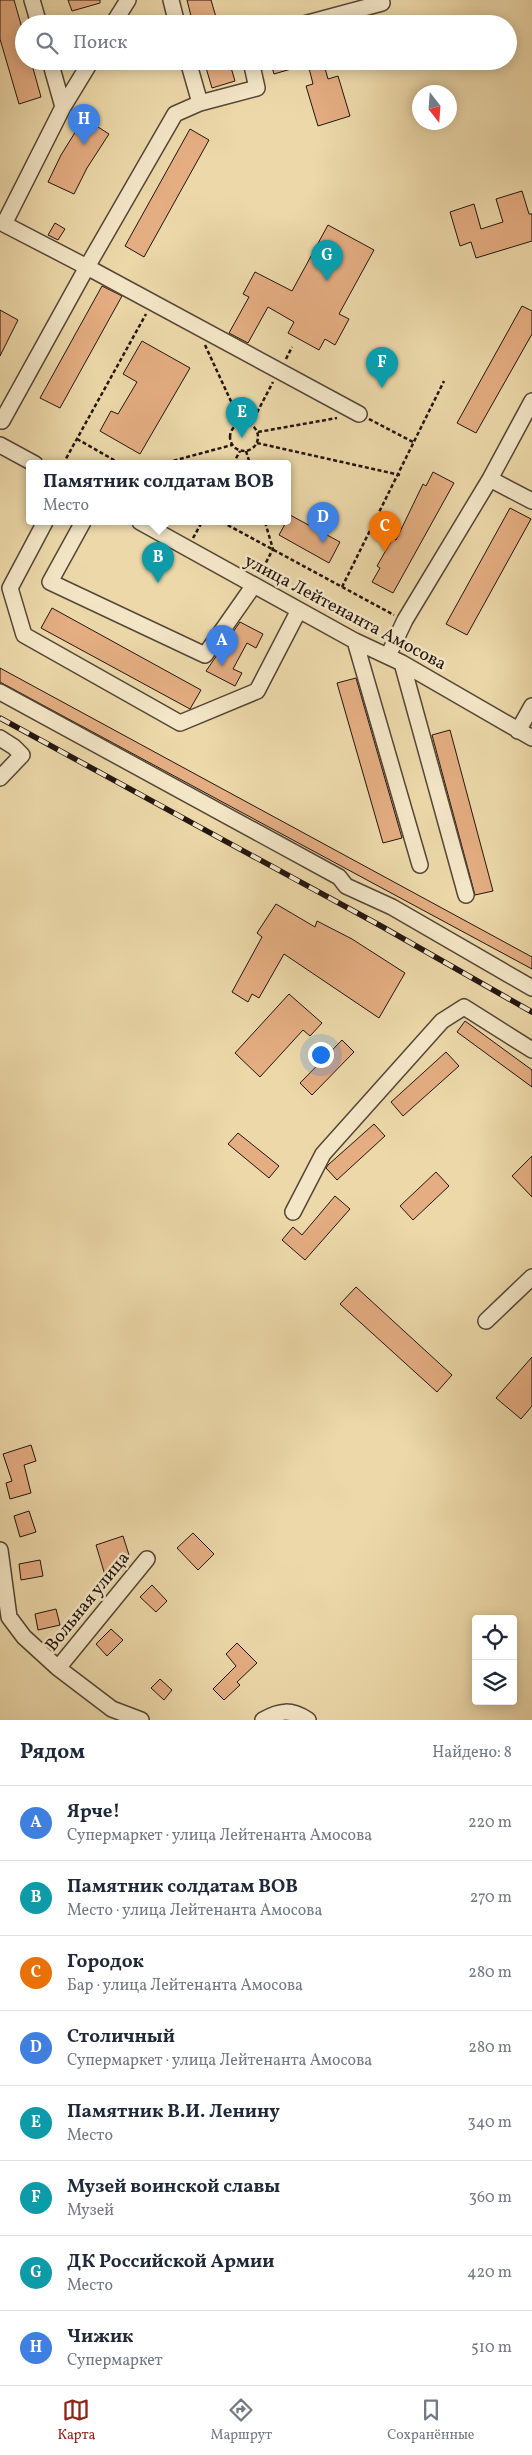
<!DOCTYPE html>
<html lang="ru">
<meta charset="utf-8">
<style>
:root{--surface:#fff;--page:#f6f6f7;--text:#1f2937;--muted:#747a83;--line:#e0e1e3;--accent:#8f2418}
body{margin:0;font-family:Vollkorn,serif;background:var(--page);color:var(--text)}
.controls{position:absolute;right:15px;bottom:15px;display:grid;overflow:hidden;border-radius:5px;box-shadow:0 2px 12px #0003}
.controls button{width:45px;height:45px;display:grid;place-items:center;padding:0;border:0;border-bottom:1px solid var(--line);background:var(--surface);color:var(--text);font:25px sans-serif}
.compass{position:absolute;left:412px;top:85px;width:45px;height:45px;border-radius:50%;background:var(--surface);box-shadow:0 2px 12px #0003;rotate:163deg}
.you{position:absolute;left:320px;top:1054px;width:18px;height:18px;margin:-12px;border:4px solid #fff;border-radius:50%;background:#1a73e8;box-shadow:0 0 0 8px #1a73e833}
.badge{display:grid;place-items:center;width:32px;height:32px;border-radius:50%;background:var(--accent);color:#fff;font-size:16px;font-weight:700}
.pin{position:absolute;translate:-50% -41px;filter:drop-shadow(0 1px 2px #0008)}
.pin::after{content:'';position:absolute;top:26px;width:18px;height:15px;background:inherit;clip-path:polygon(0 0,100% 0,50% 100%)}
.popup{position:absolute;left:26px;top:460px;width:265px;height:65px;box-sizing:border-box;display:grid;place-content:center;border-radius:5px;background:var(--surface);filter:drop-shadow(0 1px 4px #0005);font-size:16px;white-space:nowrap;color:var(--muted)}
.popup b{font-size:19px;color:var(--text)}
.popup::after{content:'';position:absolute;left:50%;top:100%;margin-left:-10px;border:10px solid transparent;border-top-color:var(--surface)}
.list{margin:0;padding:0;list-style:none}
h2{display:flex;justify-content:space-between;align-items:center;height:65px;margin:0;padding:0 20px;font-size:21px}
h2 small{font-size:16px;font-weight:400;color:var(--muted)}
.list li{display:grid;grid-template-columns:32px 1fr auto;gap:15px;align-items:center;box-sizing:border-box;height:75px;padding:0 20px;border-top:1px solid var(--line)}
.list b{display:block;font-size:19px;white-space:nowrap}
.list p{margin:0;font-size:16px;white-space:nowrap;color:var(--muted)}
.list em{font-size:16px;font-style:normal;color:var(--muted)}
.icon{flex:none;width:28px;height:28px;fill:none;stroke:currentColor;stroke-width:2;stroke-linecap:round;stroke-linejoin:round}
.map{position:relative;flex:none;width:532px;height:1720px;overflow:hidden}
.search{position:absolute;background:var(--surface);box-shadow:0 2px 12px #0003;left:15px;right:15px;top:15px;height:55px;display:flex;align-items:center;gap:12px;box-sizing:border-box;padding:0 18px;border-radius:28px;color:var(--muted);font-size:19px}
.sheet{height:665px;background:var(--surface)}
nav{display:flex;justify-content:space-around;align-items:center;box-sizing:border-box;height:70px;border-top:1px solid var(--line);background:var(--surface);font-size:14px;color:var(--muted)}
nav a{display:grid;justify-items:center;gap:2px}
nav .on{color:var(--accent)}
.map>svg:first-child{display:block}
.building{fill:#e4ad82;stroke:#23150f}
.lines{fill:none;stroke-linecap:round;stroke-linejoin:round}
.minor-casing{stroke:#554636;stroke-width:18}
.path{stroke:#23150f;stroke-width:2.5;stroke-dasharray:4 2.5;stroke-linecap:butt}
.minor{stroke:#f3e6c7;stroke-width:15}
.rail-casing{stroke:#23150f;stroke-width:5.5}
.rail{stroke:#f3e6c7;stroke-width:4;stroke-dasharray:11;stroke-linecap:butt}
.labels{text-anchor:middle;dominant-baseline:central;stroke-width:5;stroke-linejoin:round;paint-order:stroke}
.street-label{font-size:18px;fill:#23150f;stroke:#f3e6c7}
</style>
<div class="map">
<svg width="532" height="1720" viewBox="0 0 532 1720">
<rect width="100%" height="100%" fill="#ecd8a9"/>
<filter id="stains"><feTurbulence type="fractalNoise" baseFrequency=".004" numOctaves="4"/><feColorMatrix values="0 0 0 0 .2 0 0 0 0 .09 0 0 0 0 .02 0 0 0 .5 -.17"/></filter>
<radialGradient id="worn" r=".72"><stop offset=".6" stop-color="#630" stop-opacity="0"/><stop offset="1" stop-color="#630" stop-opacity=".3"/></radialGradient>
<path class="building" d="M 0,0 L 14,0 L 24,35 L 24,61 L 31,61 L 41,97 L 19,104 L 0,39 Z
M 68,0 L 100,0 L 100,3 L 72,11 Z
M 187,0 L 211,0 L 218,24 L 193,24 Z
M 204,61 L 229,61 L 235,81 L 212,88 Z
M 270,61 L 323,61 L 328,79 L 338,76 L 350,116 L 318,126 L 306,86 L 313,84 L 308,64 L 274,74 Z
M 84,118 L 109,134 L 87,168 L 74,194 L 48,182 L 61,155 Z
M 190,129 L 209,140 L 144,257 L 125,246 Z
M 522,191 L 529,214 L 532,214 L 532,241 L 476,258 L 471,242 L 460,246 L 450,212 L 474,204 L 481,229 L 503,222 L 496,199 Z
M 55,223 L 65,229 L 58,240 L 48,235 Z
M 328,225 L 374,250 L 339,314 L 349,319 L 335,345 L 325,339 L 319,350 L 288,333 L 294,322 L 268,307 L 248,343 L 229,333 L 249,297 L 243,294 L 255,272 L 292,291 Z
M 102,286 L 122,296 L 60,408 L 40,398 Z
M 522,306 L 532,311 L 532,334 L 476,433 L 457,423 Z
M 0,310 L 18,320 L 0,356 Z
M 142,341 L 190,368 L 140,454 L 100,431 L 111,411 L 118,414 L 137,382 L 123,374 Z
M 433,472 L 454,483 L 393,593 L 372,582 L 380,568 L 377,566 L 393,538 L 396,540 L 423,484 L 426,486 Z
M 510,508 L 531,519 L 467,635 L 446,624 Z
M 290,515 L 340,542 L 329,563 L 279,535 Z
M 52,608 L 201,690 L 190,709 L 41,628 Z
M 240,622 L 263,634 L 256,648 L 247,643 L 233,669 L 242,673 L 235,686 L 206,671 Z
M 0,668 L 532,957 L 532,969 L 0,682 Z
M 356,678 L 402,838 L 383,843 L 337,683 Z
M 450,730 L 493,891 L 475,895 L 432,735 Z
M 276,904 L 315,927 L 317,921 L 352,939 L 405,973 L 379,1018 L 284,954 L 259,998 L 252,994 L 248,1002 L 232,992 L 262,937 L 257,933 Z
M 289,994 L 322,1023 L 310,1036 L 303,1030 L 260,1077 L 235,1053 Z
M 465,1021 L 532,1070 L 532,1087 L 457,1032 Z
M 342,1040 L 354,1052 L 312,1095 L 300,1083 Z
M 446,1052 L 459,1066 L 403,1116 L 391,1102 Z
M 374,1124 L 385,1136 L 337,1180 L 326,1168 L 328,1165 Z
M 238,1133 L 279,1166 L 269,1178 L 228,1144 Z
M 532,1156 L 532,1197 L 512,1176 Z
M 436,1172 L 449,1186 L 413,1220 L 400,1206 Z
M 335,1196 L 350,1209 L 305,1260 L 282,1240 L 293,1227 L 302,1235 Z
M 356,1287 L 452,1375 L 437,1392 L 340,1304 Z
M 532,1357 L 532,1406 L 521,1419 L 496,1398 Z
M 31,1445 L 36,1461 L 24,1465 L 31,1493 L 10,1499 L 6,1483 L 12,1481 L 3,1454 Z
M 29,1511 L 36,1532 L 20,1537 L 14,1516 Z
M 193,1533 L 214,1554 L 198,1570 L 177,1548 Z
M 123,1536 L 129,1555 L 119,1558 L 123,1570 L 105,1575 L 96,1545 Z
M 40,1560 L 43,1576 L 21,1580 L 19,1564 Z
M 152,1585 L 167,1601 L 156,1612 L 140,1597 Z
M 56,1609 L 60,1625 L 38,1630 L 35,1614 Z
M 111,1629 L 123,1640 L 107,1656 L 96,1644 Z
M 237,1643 L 257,1663 L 237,1682 L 240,1685 L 224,1700 L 213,1689 L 236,1666 L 226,1654 Z
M 160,1679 L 172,1690 L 164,1700 L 151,1688 Z"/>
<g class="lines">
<g class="minor-casing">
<path id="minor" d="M 32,0 L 39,24
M 171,0 L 177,24
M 113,24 L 128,0
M 304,24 L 382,3
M 50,61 L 63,107
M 188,61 L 200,103
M 251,61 L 257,88 L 200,103 L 175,114 L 87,267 L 359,414
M 2,421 L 87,267 L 4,224 L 63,107 L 91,61
M 0,445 L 35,464
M 490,479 L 532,501
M 45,522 L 10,588 L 24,635 L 180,723 L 257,691 L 299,610
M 83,522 L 50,582 L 205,655 L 254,585
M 140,522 L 355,641 L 402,663 L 532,738
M 355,641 L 420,865
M 388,656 L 405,620 L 490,479 L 532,401
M 402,663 L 466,895
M 0,692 L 339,877 L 346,886 L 392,907 L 532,988
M 518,731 L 532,706
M 0,738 L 14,747 L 22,755 L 0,778
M 293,1212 L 323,1154 L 442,1021 L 464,1007 L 532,1050
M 486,1321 L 532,1277
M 0,1550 L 9,1617 L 24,1637 L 58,1668 L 112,1709 L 141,1720
M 58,1668 L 147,1559
M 263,1720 C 280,1710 291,1709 308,1720"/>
</g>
<path class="path" d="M 205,345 L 241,423
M 286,359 L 292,347
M 369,419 L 415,443
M230 437a14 14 0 1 1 28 0a14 14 0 1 1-28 0Z
M 251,424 L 273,382
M 258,432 L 337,418
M 77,439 L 121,464
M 257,443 L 400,475
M 246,451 L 250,464
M 63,464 L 146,314
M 161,464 L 232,445
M 233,464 L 240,451
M 222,522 L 394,615
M 193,538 L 202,522
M 260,574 L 273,549 L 265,522
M 342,587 L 444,381"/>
<use href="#minor" class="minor"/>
<g class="rail-casing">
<path id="rail" d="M 0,718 L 381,926 L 532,1012"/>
</g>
<use href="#rail" class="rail"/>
</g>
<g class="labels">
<g class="street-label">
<text transform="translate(345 613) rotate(28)">улица Лейтенанта Амосова</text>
<text transform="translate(88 1602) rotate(-51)">Вольная улица</text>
</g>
</g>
<rect width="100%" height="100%" filter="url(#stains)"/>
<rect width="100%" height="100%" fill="url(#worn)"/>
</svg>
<div class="controls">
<button><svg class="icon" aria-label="locate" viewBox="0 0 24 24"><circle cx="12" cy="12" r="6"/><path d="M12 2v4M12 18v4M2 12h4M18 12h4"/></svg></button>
<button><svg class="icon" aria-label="layers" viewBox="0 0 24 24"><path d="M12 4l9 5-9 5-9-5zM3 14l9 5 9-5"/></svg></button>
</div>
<svg class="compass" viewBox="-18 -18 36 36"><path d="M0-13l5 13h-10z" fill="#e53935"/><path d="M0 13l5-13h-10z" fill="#747a83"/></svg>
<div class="you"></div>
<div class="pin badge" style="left:222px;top:666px;background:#3f7fe0">A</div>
<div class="pin badge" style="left:158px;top:583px;background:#0f9aa8">B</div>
<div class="popup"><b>Памятник солдатам ВОВ</b>Место</div>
<div class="pin badge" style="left:385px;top:552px;background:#e8710a">C</div>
<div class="pin badge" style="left:323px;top:543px;background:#3f7fe0">D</div>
<div class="pin badge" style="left:242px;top:438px;background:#0f9aa8">E</div>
<div class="pin badge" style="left:382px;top:388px;background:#0f9aa8">F</div>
<div class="pin badge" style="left:327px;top:281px;background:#0f9aa8">G</div>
<div class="pin badge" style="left:84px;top:145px;background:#3f7fe0">H</div>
<div class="search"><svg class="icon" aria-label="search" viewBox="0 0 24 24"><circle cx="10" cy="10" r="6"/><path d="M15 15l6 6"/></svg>Поиск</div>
</div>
<section class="sheet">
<h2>Рядом<small>Найдено: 8</small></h2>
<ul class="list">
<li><span class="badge" style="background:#3f7fe0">A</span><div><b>Ярче!</b><p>Супермаркет · улица Лейтенанта Амосова</p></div><em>220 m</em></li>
<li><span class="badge" style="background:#0f9aa8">B</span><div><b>Памятник солдатам ВОВ</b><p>Место · улица Лейтенанта Амосова</p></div><em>270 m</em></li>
<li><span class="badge" style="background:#e8710a">C</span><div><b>Городок</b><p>Бар · улица Лейтенанта Амосова</p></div><em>280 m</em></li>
<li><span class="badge" style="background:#3f7fe0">D</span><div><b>Столичный</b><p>Супермаркет · улица Лейтенанта Амосова</p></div><em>280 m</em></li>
<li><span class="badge" style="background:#0f9aa8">E</span><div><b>Памятник В.И. Ленину</b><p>Место</p></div><em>340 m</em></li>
<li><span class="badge" style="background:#0f9aa8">F</span><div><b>Музей воинской славы</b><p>Музей</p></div><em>360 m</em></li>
<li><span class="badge" style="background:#0f9aa8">G</span><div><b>ДК Российской Армии</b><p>Место</p></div><em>420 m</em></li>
<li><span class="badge" style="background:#3f7fe0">H</span><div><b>Чижик</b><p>Супермаркет</p></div><em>510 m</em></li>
</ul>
</section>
<nav>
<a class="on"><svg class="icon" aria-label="map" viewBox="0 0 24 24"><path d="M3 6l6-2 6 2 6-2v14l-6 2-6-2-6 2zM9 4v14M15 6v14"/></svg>Карта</a>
<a><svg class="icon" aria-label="directions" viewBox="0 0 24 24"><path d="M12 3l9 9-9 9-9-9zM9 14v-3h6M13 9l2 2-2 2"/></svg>Маршрут</a>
<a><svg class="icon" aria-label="saved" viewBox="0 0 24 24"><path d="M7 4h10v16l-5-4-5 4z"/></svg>Сохранённые</a>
</nav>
